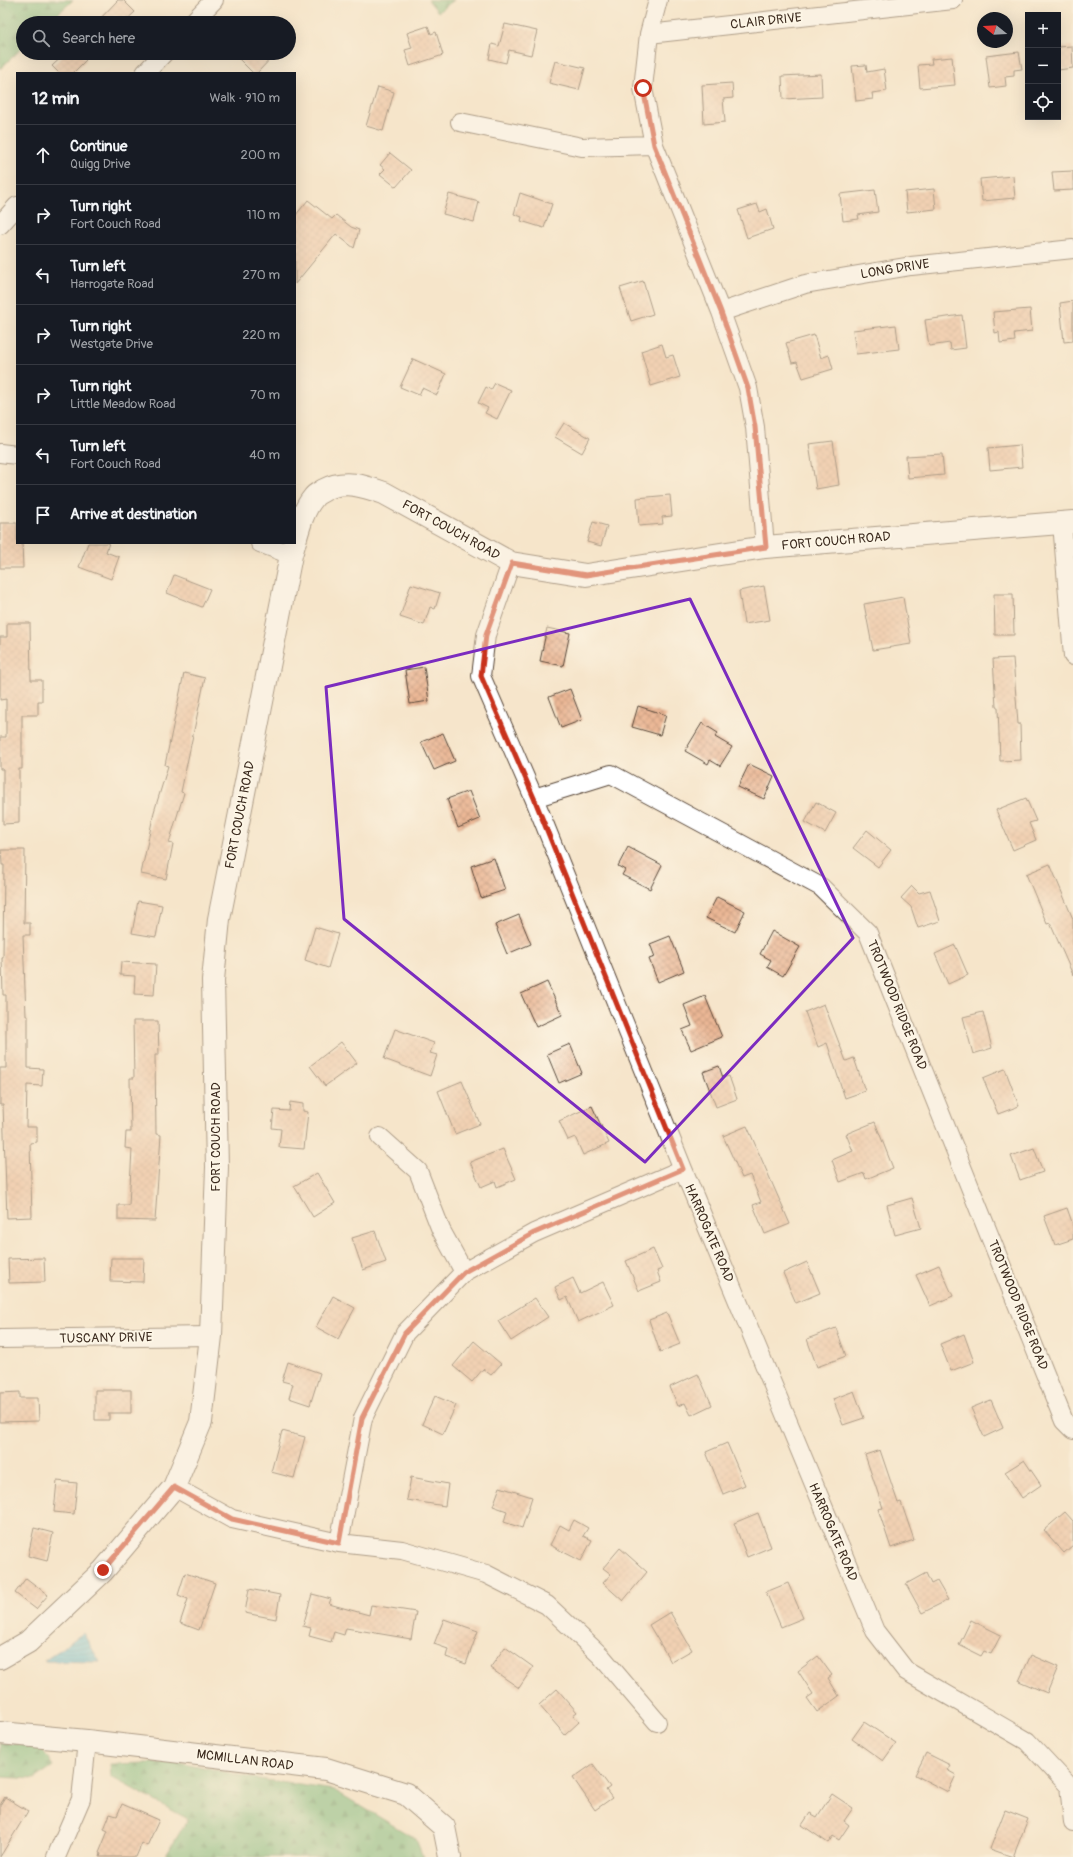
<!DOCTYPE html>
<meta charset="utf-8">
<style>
:root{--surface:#171b24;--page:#20242c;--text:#f1f3f6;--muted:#9ea1a6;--line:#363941}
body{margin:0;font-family:Pangolin,sans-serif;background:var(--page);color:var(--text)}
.controls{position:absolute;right:12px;top:12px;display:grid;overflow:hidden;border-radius:0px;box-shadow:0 4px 16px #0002}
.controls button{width:36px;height:36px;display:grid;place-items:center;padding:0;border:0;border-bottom:1px solid var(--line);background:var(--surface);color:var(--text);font:20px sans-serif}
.compass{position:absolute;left:977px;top:12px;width:36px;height:36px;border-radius:50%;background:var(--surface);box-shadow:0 4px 16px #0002;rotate:288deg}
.stop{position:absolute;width:12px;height:12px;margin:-9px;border:3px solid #c8321e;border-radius:50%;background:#fff}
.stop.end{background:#c8321e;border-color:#fff;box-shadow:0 1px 4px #0008}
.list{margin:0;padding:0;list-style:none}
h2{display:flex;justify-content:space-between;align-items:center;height:52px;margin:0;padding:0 16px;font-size:17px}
h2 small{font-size:13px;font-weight:400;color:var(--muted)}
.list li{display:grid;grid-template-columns:26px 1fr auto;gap:12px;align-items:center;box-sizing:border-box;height:60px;padding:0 16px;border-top:1px solid var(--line)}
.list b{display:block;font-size:15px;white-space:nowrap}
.list p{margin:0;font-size:13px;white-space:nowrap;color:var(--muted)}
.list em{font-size:13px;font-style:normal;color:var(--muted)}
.icon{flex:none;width:22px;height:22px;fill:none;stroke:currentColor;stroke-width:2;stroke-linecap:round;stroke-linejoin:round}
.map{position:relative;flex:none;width:1073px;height:1857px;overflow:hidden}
.search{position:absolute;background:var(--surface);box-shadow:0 4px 16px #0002;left:16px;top:16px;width:280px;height:44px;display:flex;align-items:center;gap:10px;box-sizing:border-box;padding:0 14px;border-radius:22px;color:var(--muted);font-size:15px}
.panel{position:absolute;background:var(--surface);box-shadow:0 4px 16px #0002;left:16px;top:72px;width:280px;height:472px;border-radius:0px}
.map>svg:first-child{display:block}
.forest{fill:url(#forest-firs);stroke:#5a724c}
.water{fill:url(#water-rules);stroke:#4a727a}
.building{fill:url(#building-cross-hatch)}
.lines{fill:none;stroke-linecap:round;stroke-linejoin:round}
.minor-casing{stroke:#574638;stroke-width:20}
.tertiary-casing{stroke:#574638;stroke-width:24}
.minor{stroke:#fff;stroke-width:18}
.tertiary{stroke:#fff;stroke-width:22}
.route{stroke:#c8321e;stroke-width:5}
.marked{fill:none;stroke:#7b2cbf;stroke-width:3;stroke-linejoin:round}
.labels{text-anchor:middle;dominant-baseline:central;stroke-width:4;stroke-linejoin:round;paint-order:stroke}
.street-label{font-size:13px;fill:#3b2a1e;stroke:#fcf5e5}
</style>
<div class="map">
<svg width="1073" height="1857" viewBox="0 0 1073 1857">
<defs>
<pattern id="forest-firs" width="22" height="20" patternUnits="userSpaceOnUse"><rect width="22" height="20" fill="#78b97b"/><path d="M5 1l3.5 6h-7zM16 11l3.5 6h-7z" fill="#649764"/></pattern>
<pattern id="water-rules" width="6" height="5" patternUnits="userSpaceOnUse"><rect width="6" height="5" fill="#59bbd7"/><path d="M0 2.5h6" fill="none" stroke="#4b98ae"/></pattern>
<pattern id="building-cross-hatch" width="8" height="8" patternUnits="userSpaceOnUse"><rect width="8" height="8" fill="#ebb795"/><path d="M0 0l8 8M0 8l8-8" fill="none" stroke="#c09579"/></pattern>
</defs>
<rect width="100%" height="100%" fill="#fcf5e5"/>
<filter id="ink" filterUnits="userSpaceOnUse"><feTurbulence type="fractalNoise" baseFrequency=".025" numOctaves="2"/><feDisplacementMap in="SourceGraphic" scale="8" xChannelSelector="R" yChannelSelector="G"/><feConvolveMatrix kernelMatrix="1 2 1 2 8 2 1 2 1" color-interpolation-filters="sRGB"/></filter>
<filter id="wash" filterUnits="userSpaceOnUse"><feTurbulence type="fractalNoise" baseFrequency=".012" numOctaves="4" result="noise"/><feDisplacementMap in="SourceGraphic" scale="16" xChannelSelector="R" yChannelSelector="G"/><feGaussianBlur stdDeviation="0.9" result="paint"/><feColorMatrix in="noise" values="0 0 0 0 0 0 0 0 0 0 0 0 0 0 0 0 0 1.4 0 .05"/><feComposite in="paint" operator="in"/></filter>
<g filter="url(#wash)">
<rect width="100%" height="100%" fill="#f6e5cb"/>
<path class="forest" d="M 0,0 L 73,0 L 48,23 L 23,23 L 23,47 L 0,69 Z
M 428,0 L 454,0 L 438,12 Z
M 0,1742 L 41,1747 L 53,1766 L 34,1779 L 0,1777 Z
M 180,1762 L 252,1778 L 334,1790 L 416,1839 L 423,1857 L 165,1857 L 188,1819 L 111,1777 L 110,1764 Z"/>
<path class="water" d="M 83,1633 L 100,1662 L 44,1661 Z"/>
<g id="blocks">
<path class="building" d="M 118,0 L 123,0 L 135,12 L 123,23 L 96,23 Z
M 505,24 L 537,31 L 531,55 L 509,50 L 506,63 L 489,59 L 492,44 L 499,46 Z
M 428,26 L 431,34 L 436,32 L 443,55 L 410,66 L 405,50 L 412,48 L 407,33 Z
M 1072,46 L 1073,68 L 1058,70 L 1058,47 Z
M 1019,52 L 1022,69 L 1014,70 L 1014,76 L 1005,77 L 1006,86 L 990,88 L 986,56 Z
M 66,53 L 79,53 L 86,60 L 73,73 L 59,73 L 52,66 Z
M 233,53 L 276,53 L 257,73 L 253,73 Z
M 952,57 L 955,85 L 920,88 L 918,65 L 932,64 L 931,59 Z
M 555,61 L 585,68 L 579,90 L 549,83 Z
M 866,65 L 867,72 L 884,69 L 887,91 L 872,93 L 873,99 L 856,101 L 852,66 Z
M 821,74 L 822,97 L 783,99 L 782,76 Z
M 732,83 L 733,98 L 723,99 L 725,122 L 704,124 L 702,85 Z
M 378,87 L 394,92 L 383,131 L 366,126 Z
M 390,153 L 411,170 L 396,187 L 380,174 L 385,169 L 380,165 Z
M 1073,171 L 1073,190 L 1054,191 L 1052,172 Z
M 1013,176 L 1015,198 L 982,201 L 980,179 Z
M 934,189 L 936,209 L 907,212 L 905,192 Z
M 875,190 L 878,212 L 858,215 L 859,219 L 843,221 L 840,194 Z
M 520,193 L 552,204 L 544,228 L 521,221 L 522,217 L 514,214 Z
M 449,194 L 479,202 L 474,222 L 443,214 Z
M 308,200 L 332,219 L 336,215 L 351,227 L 359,230 L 354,248 L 336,234 L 295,284 L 295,216 Z
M 757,204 L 760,212 L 767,209 L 773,229 L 747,238 L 738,210 Z
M 643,281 L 653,314 L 631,321 L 620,288 Z
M 1073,301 L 1073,341 L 1064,342 L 1060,303 Z
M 1030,309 L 1032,331 L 1014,333 L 1015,341 L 1000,343 L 999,332 L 995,333 L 993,312 Z
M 962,315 L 966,348 L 951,350 L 950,343 L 929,346 L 925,320 Z
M 896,325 L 899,349 L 856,354 L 853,330 Z
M 814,335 L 821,358 L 829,355 L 833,369 L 803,378 L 797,362 L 792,363 L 786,343 Z
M 662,344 L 666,357 L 673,355 L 680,377 L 651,386 L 641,351 Z
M 413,359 L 446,374 L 437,395 L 422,388 L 419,395 L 400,387 Z
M 495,383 L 511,390 L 497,419 L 485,413 L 488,408 L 478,403 L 486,387 L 491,390 Z
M 564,423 L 590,438 L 582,453 L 555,437 Z
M 833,441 L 839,485 L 816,489 L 809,444 Z
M 1020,445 L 1022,467 L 990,470 L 988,448 Z
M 942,454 L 944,475 L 908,478 L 906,456 Z
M 670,495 L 672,516 L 662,517 L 663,524 L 639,526 L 637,498 Z
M 593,522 L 607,526 L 601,546 L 587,542 Z
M 0,523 L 17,523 L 17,543 L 22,543 L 23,568 L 0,568 Z
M 88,543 L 109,543 L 106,552 L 119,557 L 111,579 L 79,567 Z
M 174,575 L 210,589 L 202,607 L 167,593 Z
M 411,584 L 440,593 L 435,609 L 430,607 L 424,625 L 400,617 Z
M 764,586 L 770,620 L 744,624 L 739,591 Z
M 994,594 L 1013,594 L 1014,635 L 995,635 Z
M 903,597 L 911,644 L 873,650 L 864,604 Z
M 7,623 L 30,623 L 31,680 L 42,680 L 42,701 L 38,701 L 38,715 L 22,715 L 22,769 L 19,769 L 19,823 L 3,824 L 3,769 L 0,769 L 0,737 L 6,737 L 6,699 L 0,700 L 0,637 L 7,637 Z
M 547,628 L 570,633 L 563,666 L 540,661 Z
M 1013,658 L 1018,724 L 1020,724 L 1021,760 L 1000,761 L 998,707 L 996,707 L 993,659 Z
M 424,667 L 429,701 L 410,704 L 405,670 Z
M 184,673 L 205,678 L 181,792 L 184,793 L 169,843 L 173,844 L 166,879 L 141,874 L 154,812 L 168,766 L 165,765 Z
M 570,689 L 582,720 L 561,728 L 549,697 Z
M 638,706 L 666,715 L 660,735 L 632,727 Z
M 702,723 L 718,733 L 715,737 L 732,747 L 720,766 L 710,760 L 708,764 L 685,751 Z
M 443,733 L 455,761 L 434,770 L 421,742 Z
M 749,764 L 774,776 L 764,799 L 738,787 Z
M 469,791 L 480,819 L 458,828 L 447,799 Z
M 1026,798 L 1036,821 L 1029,823 L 1036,840 L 1013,850 L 996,810 Z
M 816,802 L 836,813 L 825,833 L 805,822 Z
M 867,830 L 891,850 L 878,867 L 853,848 Z
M 628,847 L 662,865 L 650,889 L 622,875 L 625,870 L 618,866 Z
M 1,850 L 25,850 L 24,923 L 30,923 L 30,935 L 23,935 L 26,1016 L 28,1016 L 28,1068 L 43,1069 L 42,1086 L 27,1085 L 26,1127 L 37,1127 L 37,1142 L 30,1143 L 32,1217 L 7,1218 L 3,1105 L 0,1105 L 0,1068 L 6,1068 L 6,995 L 3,995 L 2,958 L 3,958 L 4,865 L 2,865 Z
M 494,858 L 505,890 L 481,898 L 471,866 Z
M 1050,864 L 1073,919 L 1073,975 L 1050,923 L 1047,924 L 1026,874 Z
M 912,886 L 919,893 L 930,890 L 940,921 L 918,928 L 911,907 L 901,898 Z
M 717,897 L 745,911 L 735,932 L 706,918 Z
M 138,901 L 162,905 L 156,937 L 132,933 Z
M 519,915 L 531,944 L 507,954 L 495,925 Z
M 315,927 L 338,934 L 328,968 L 305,960 Z
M 772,931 L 800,947 L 783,976 L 767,967 L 771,960 L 760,954 Z
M 670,936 L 684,971 L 658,982 L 649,959 L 655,957 L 650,944 Z
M 955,945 L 968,975 L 948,984 L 935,954 Z
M 121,962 L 156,964 L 154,995 L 134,994 L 135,976 L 120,975 Z
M 547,982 L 562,1015 L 536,1027 L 521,994 Z
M 705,996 L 722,1037 L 691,1050 L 682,1030 L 692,1026 L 684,1005 Z
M 824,1004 L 846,1061 L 854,1058 L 865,1091 L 845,1098 L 827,1043 L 818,1047 L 805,1012 Z
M 983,1012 L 992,1048 L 973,1054 L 963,1017 Z
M 133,1021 L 158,1021 L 159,1055 L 155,1055 L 156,1134 L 161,1135 L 155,1221 L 118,1220 L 118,1205 L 129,1205 L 132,1149 L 125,1148 L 126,1132 L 131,1132 L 130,1078 L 134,1078 Z
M 395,1029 L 434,1043 L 430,1053 L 437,1055 L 430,1076 L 384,1059 Z
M 341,1042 L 357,1063 L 325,1086 L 310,1066 Z
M 570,1044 L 582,1073 L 559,1083 L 547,1054 Z
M 719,1066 L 723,1078 L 729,1076 L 737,1099 L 716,1107 L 703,1072 Z
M 1005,1069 L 1019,1106 L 998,1114 L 983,1078 Z
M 462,1081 L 480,1124 L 455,1134 L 438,1091 Z
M 290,1102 L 303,1104 L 303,1111 L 308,1112 L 304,1149 L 279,1147 L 281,1129 L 272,1128 L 274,1110 L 289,1111 Z
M 592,1106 L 609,1143 L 583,1155 L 575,1137 L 568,1140 L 559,1121 Z
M 875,1122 L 893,1168 L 866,1179 L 864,1173 L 840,1182 L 832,1160 L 853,1151 L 846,1134 Z
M 747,1126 L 790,1224 L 765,1234 L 753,1205 L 761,1202 L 750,1175 L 742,1178 L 723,1136 Z
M 1034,1148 L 1043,1172 L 1020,1180 L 1011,1156 Z
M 503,1149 L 516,1179 L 497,1187 L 495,1181 L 481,1187 L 470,1162 Z
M 317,1173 L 335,1203 L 313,1217 L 294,1186 Z
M 912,1198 L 921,1228 L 895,1235 L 887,1205 Z
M 1067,1208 L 1073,1225 L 1073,1239 L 1055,1245 L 1044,1216 Z
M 375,1231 L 386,1262 L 363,1270 L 352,1238 Z
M 653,1249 L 662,1269 L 657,1271 L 661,1282 L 639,1291 L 626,1261 Z
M 44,1258 L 45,1282 L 9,1283 L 8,1259 Z
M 111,1258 L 144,1258 L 143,1282 L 110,1281 Z
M 807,1262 L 820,1293 L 796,1303 L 783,1273 Z
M 939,1265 L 953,1296 L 930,1306 L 916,1275 Z
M 573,1278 L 580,1293 L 603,1282 L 614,1305 L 578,1322 L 567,1297 L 561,1300 L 555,1287 Z
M 333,1296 L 355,1308 L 338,1339 L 316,1327 Z
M 535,1298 L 548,1317 L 511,1341 L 498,1321 Z
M 667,1313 L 680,1344 L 660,1352 L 649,1320 Z
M 836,1328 L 846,1356 L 817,1367 L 807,1339 Z
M 964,1334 L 974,1362 L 951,1371 L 940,1344 Z
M 474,1341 L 501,1364 L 491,1375 L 483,1369 L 472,1382 L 453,1366 Z
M 288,1362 L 320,1373 L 310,1405 L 289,1398 L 293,1384 L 282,1381 Z
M 698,1374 L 712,1405 L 691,1415 L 685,1403 L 678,1406 L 670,1387 Z
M 95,1390 L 131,1390 L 131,1413 L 109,1413 L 109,1420 L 95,1420 Z
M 854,1391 L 864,1418 L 843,1425 L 833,1399 Z
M 20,1392 L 20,1398 L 38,1398 L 39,1421 L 0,1422 L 0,1393 Z
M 435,1396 L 456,1405 L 443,1434 L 422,1424 Z
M 991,1400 L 1003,1428 L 984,1437 L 971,1408 Z
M 282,1431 L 305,1437 L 294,1478 L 271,1472 Z
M 727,1443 L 745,1485 L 723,1494 L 706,1452 Z
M 880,1450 L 898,1503 L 901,1502 L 914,1540 L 891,1548 L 878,1509 L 883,1508 L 865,1455 Z
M 1024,1460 L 1041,1485 L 1022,1498 L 1005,1472 Z
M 411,1477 L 448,1484 L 445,1506 L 407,1500 Z
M 57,1481 L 77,1483 L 74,1514 L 54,1512 Z
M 500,1487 L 532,1497 L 522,1528 L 504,1522 L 507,1511 L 493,1506 Z
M 1065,1512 L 1073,1521 L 1073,1545 L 1064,1553 L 1044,1530 Z
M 758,1513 L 771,1547 L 747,1557 L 734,1523 Z
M 574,1520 L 588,1528 L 583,1536 L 592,1540 L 581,1561 L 550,1545 L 560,1525 L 569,1530 Z
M 34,1528 L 53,1533 L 47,1561 L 28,1556 Z
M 620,1548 L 647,1572 L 623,1601 L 603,1583 L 611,1574 L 603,1568 Z
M 185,1573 L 215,1583 L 199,1630 L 180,1623 L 188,1599 L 178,1595 Z
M 926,1573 L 931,1584 L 937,1581 L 948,1600 L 922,1613 L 906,1584 Z
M 26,1578 L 48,1595 L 36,1609 L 15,1593 Z
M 788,1583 L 803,1618 L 781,1627 L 766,1592 Z
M 249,1589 L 280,1595 L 276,1619 L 245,1613 Z
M 312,1594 L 331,1599 L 329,1604 L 369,1615 L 371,1605 L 416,1612 L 411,1639 L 346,1628 L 344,1635 L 334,1632 L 331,1642 L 309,1636 L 311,1628 L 303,1626 Z
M 670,1612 L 692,1650 L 671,1662 L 649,1625 Z
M 444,1619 L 478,1631 L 466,1664 L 446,1657 L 448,1649 L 434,1644 Z
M 971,1620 L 1001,1635 L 991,1654 L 984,1651 L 981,1656 L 959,1645 Z
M 505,1647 L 533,1667 L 519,1688 L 490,1668 Z
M 1031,1655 L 1058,1667 L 1047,1693 L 1019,1681 Z
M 818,1656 L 832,1675 L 828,1678 L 839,1696 L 817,1712 L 807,1698 L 813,1694 L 798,1671 Z
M 557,1689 L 577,1712 L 573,1715 L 579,1722 L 565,1735 L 539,1705 Z
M 864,1722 L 896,1743 L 883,1761 L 852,1739 Z
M 926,1753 L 950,1765 L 947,1770 L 956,1775 L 948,1792 L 915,1775 Z
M 593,1764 L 610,1787 L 606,1790 L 612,1798 L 595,1810 L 573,1778 Z
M 832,1794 L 853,1808 L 844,1821 L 849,1825 L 839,1840 L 833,1836 L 828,1843 L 802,1825 L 810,1813 L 817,1817 Z
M 5,1797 L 28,1811 L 0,1857 L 0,1805 Z
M 122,1804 L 159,1820 L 147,1846 L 142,1843 L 136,1857 L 100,1857 L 101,1854 L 99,1853 L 108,1831 L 104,1829 L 110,1814 L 117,1816 Z
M 1005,1810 L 1028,1819 L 1013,1857 L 990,1849 Z"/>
</g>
</g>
<g filter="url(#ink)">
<use href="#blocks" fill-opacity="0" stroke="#574638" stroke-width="1"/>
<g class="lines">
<g class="minor-casing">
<path id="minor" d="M 658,0 L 649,34 L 643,88 L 654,145 L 721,312 L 748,388 L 755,427 L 765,547
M 192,23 L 214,0
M 649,34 L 953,0
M 145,73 L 164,53
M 460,122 L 582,147 L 654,145
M 0,225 L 17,206
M 721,312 L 805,284 L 911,266 L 1073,249
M 0,453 L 17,455
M 1062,523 L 1073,656
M 260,543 L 291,555
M 511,563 L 486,635 L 481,676 L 534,798 L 683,1169 L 875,1631 L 906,1671 L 1027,1741 L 1069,1786 L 1073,1822
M 534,798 L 611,774 L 821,887 L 868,933 L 1064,1421 L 1073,1430
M 380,1137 L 418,1171 L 441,1230 L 464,1272
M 0,1339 L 211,1336
M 174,1487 L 232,1519 L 339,1543 L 402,1550 L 486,1574 L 547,1605 L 601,1656 L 657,1722
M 339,1543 L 363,1418 L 405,1333 L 464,1272 L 534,1233 L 683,1169
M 56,1857 L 81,1799 L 87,1741"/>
</g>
<g class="tertiary-casing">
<path id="tertiary" d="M 0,1658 L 28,1642 L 103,1571 L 174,1487 L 201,1422 L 211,1336 L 217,1167 L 213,980 L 219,919 L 291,555 C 297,536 301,512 314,497 C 316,494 321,492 324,490 C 344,479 364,486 384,493 L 511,563 L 586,575 L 765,547 L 1073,522
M 0,1733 L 87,1741 L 326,1769 L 406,1794 L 444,1827 L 450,1857"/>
</g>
<use href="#minor" class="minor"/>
<use href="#tertiary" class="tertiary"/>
</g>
</g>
<g class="lines" filter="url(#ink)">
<path class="route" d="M 103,1570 L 174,1487 L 232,1519 L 339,1543 L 362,1418 L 405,1333 L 464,1272 L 534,1233 L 683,1169 L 534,798 L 481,676 L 486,635 L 512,563 L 586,575 L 766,547 L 755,427 L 748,388 L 721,312 L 654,145 L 643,88"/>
</g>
<path d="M0 0H1073V1857H0ZM 690,599 L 853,938 L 645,1162 L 344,919 L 326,687 Z" fill="#f6e5cb" fill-opacity=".55" fill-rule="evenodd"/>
<path class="marked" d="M 690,599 L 853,938 L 645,1162 L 344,919 L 326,687 Z"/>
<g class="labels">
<g class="street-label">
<text transform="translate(766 21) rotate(-6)">CLAIR DRIVE</text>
<text transform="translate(895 269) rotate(-9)">LONG DRIVE</text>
<text transform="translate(451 530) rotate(29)">FORT COUCH ROAD</text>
<text transform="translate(836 541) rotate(-5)">FORT COUCH ROAD</text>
<text transform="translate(240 815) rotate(-79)">FORT COUCH ROAD</text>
<text transform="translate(897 1005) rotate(68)">TROTWOOD RIDGE ROAD</text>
<text transform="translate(216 1137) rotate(-90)">FORT COUCH ROAD</text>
<text transform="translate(709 1233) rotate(67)">HARROGATE ROAD</text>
<text transform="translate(1018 1305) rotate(68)">TROTWOOD RIDGE ROAD</text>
<text transform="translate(106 1338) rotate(-1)">TUSCANY DRIVE</text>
<text transform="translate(833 1532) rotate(67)">HARROGATE ROAD</text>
<text transform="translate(245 1760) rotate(7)">MCMILLAN ROAD</text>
</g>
</g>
</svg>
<div class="controls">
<button>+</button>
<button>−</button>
<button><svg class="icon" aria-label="locate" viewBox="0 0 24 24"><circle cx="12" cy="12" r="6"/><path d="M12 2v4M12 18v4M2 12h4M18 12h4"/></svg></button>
</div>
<svg class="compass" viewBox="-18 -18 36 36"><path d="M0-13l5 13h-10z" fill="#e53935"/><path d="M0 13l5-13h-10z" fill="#9ea1a6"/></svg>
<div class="stop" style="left:643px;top:88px"></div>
<div class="stop end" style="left:103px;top:1570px"></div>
<div class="search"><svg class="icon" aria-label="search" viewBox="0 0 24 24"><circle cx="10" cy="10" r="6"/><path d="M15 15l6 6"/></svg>Search here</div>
<section class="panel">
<h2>12 min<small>Walk · 910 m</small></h2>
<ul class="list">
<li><svg class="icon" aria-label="ahead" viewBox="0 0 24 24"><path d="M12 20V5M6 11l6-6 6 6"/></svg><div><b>Continue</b><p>Quigg Drive</p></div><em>200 m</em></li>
<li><svg class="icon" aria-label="right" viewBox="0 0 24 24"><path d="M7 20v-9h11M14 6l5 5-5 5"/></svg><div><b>Turn right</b><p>Fort Couch Road</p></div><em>110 m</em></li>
<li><svg class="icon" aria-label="left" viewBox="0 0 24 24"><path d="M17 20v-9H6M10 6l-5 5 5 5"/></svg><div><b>Turn left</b><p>Harrogate Road</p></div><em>270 m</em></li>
<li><svg class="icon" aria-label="right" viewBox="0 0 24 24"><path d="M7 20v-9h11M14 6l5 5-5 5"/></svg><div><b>Turn right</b><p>Westgate Drive</p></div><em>220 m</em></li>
<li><svg class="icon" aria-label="right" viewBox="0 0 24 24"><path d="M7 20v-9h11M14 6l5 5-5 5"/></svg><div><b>Turn right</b><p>Little Meadow Road</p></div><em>70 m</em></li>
<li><svg class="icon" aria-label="left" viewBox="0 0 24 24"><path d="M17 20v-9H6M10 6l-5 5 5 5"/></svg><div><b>Turn left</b><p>Fort Couch Road</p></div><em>40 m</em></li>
<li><svg class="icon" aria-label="arrive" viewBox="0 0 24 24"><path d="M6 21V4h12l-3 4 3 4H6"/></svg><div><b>Arrive at destination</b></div></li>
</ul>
</section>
</div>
